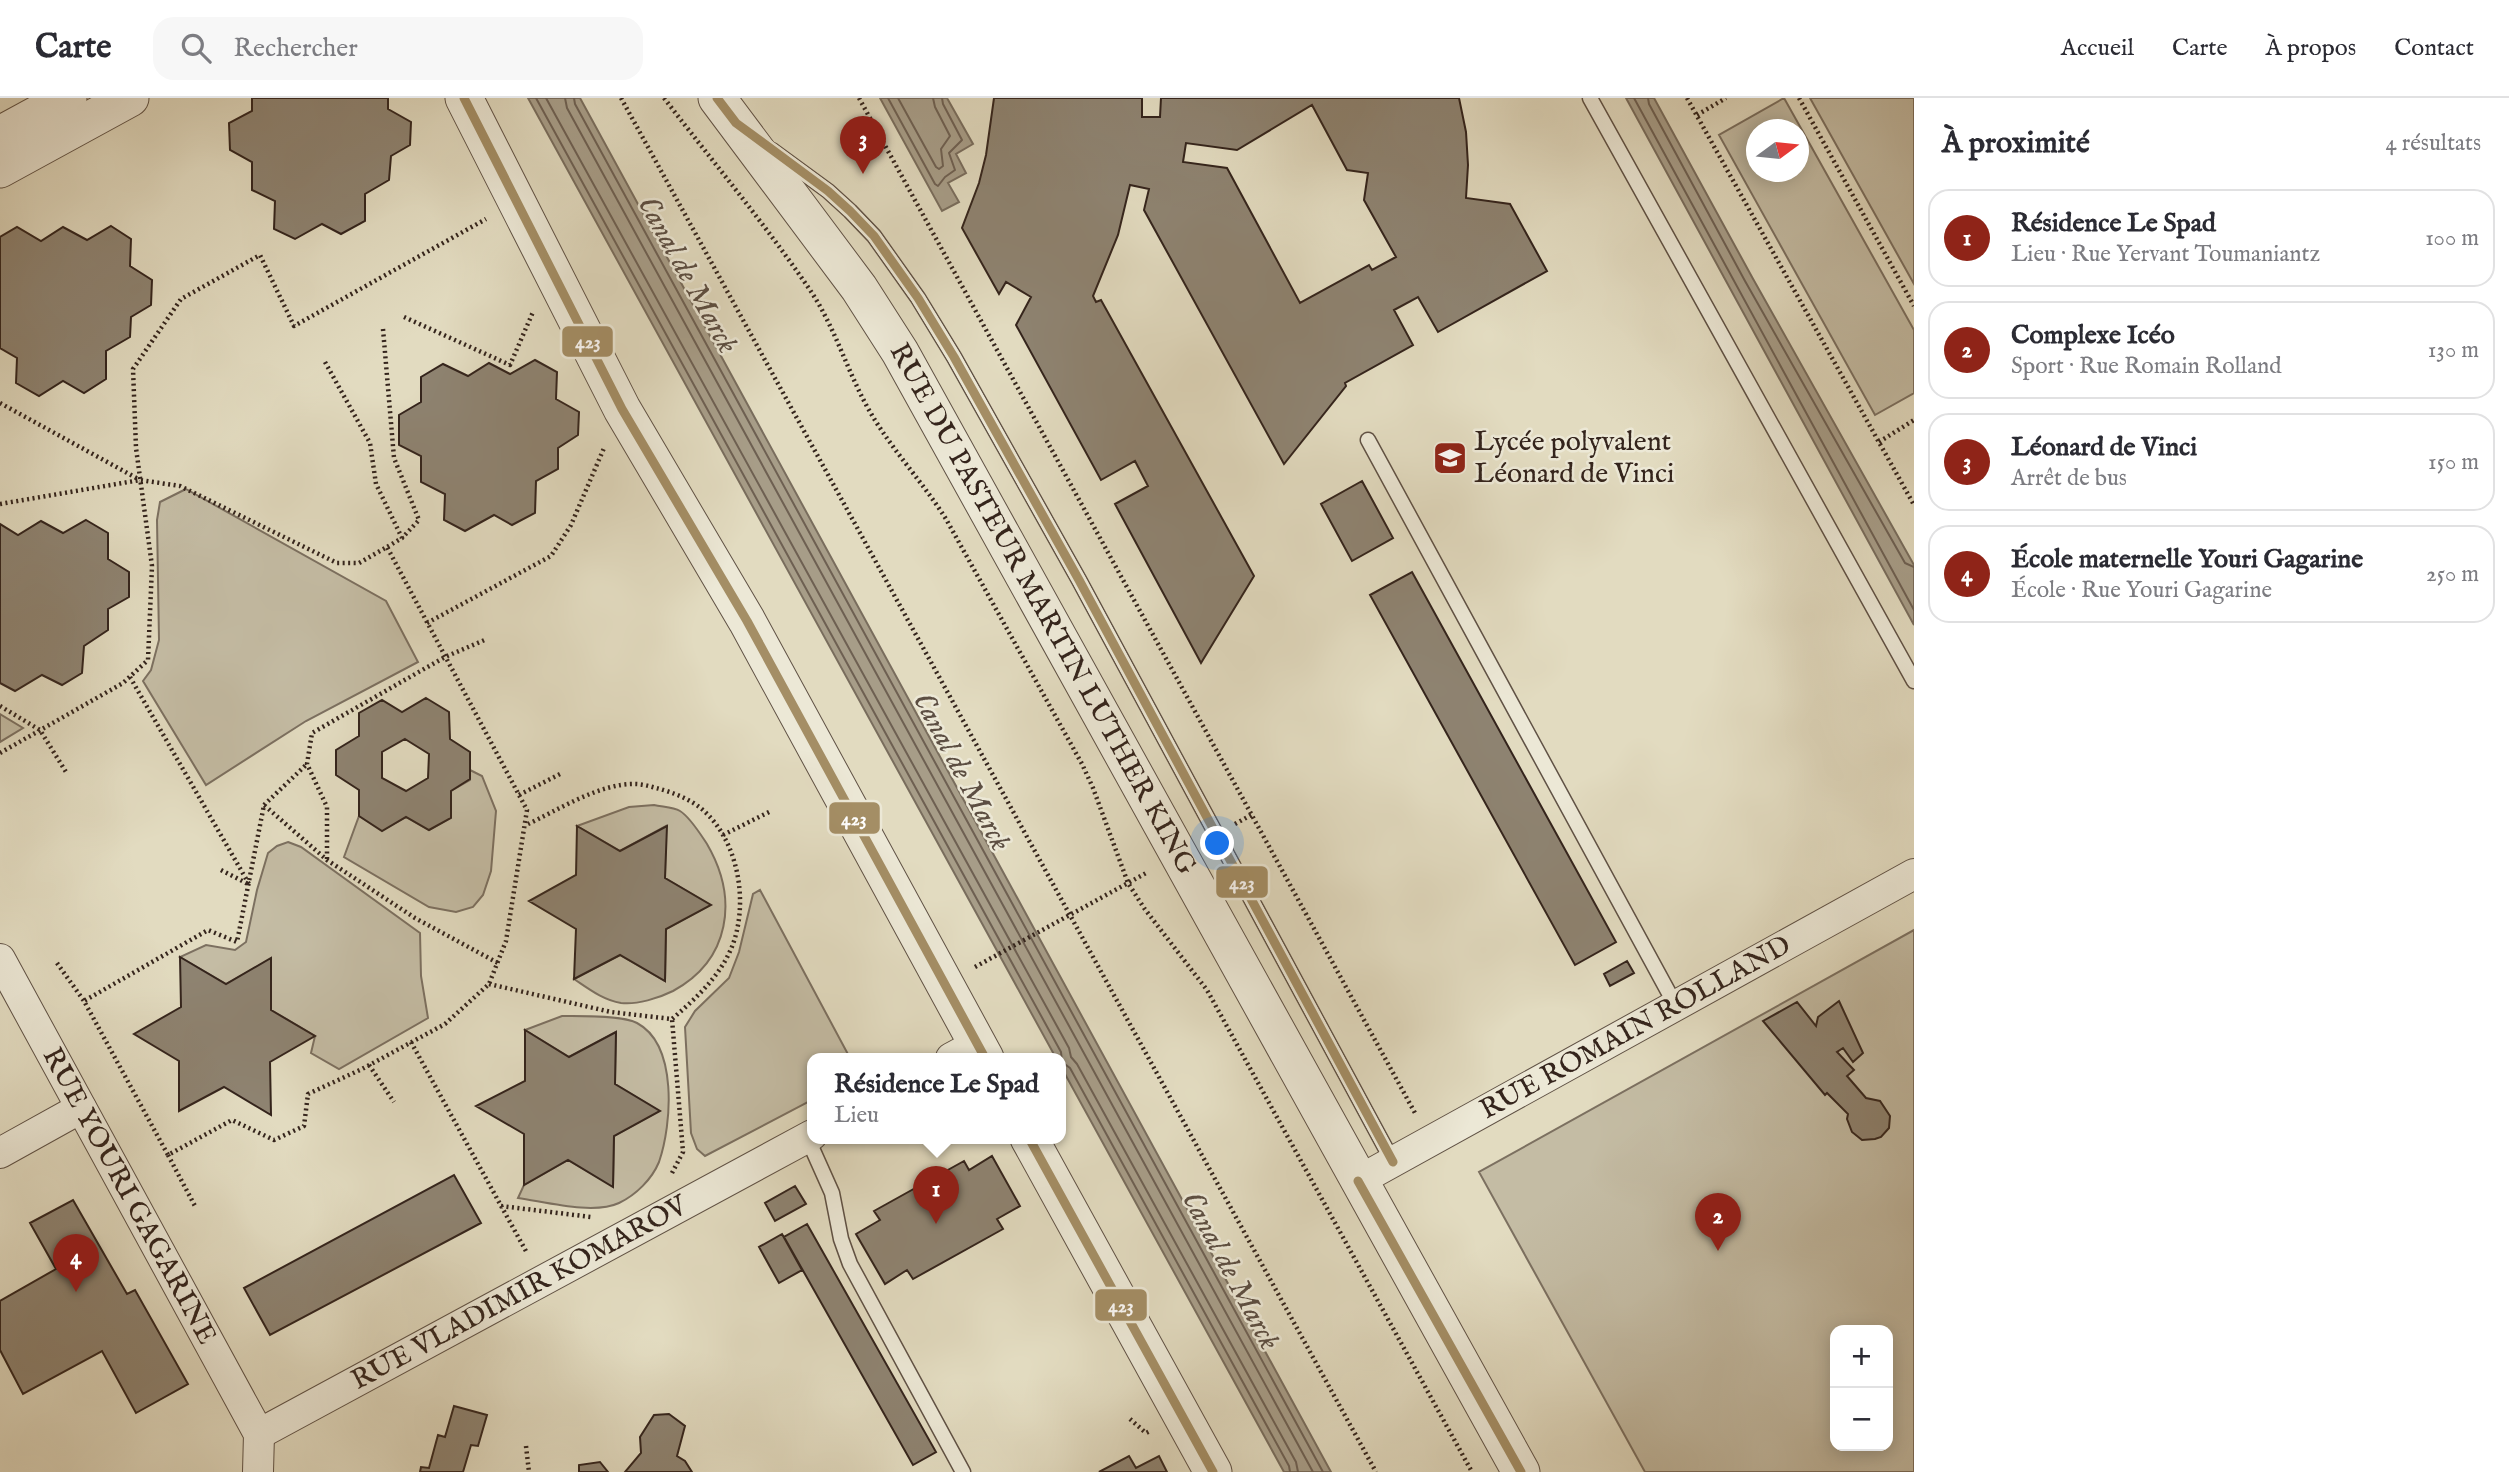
<!DOCTYPE html>
<html lang="fr">
<meta charset="utf-8">
<style>
:root{--surface:#fff;--page:#f7f7f7;--text:#2b2b33;--muted:#7c7c81;--line:#e1e1e2;--accent:#8f2418}
body{margin:0;font-family:"IM FELL English",serif;background:var(--page);color:var(--text)}
.controls{position:absolute;right:21px;bottom:21px;display:grid;overflow:hidden;border-radius:14px;box-shadow:0 4px 18px #0003}
.controls button{width:63px;height:63px;display:grid;place-items:center;padding:0;border:0;border-bottom:2px solid var(--line);background:var(--surface);color:var(--text);font:35px sans-serif}
.compass{position:absolute;left:1746px;top:21px;width:63px;height:63px;border-radius:50%;background:var(--surface);box-shadow:0 4px 18px #0003;rotate:75deg}
.you{position:absolute;left:1218px;top:746px;width:24px;height:24px;margin:-18px;border:5px solid #fff;border-radius:50%;background:#1a73e8;box-shadow:0 0 0 10px #1a73e833}
.badge{display:grid;place-items:center;width:46px;height:46px;border-radius:50%;background:var(--accent);color:#fff;font-size:23px;font-weight:700}
.pin{position:absolute;translate:-50% -58px;filter:drop-shadow(0 2px 4px #0008)}
.pin::after{content:'';position:absolute;top:37px;width:24px;height:21px;background:inherit;clip-path:polygon(0 0,100% 0,50% 100%)}
.popup{position:absolute;left:807px;top:955px;width:259px;height:91px;box-sizing:border-box;display:grid;place-content:center;border-radius:14px;background:var(--surface);filter:drop-shadow(0 2px 5px #0005);font-size:23px;white-space:nowrap;color:var(--muted)}
.popup b{font-size:26px;color:var(--text)}
.popup::after{content:'';position:absolute;left:50%;top:100%;margin-left:-14px;border:14px solid transparent;border-top-color:var(--surface)}
.list{margin:0;padding:0;list-style:none}
h2{display:flex;justify-content:space-between;align-items:center;height:91px;margin:0;padding:0 28px;font-size:30px}
h2 small{font-size:23px;font-weight:400;color:var(--muted)}
.list li{display:grid;grid-template-columns:46px 1fr auto;gap:21px;align-items:center;box-sizing:border-box;height:98px;margin:0 14px 14px;padding:0 14px;border:2px solid var(--line);border-radius:21px}
.list b{display:block;font-size:26px;white-space:nowrap}
.list p{margin:0;font-size:23px;white-space:nowrap;color:var(--muted)}
.list em{font-size:23px;font-style:normal;color:var(--muted)}
.icon{flex:none;width:38px;height:38px;fill:none;stroke:currentColor;stroke-width:2;stroke-linecap:round;stroke-linejoin:round}
.map{position:relative;flex:none;width:1914px;height:1374px;overflow:hidden}
header{display:flex;align-items:center;gap:42px;box-sizing:border-box;height:98px;padding:0 35px;background:var(--surface);border-bottom:2px solid var(--line)}
header strong{font-size:33px}
nav{display:flex;gap:38px;margin-inline-start:auto;font-size:24px}
.search{width:490px;height:63px;background:var(--page);display:flex;align-items:center;gap:18px;box-sizing:border-box;padding:0 24px;border-radius:21px;color:var(--muted);font-size:26px}
main{display:flex}
aside{flex:1;background:var(--surface)}
.map>svg:first-child{display:block}
.green{fill:#c4bca4;stroke:#7c7060;stroke-width:2;fill-rule:evenodd}
.water{fill:#a79d88;stroke:#796d5d;stroke-width:2}
.lines{fill:none;stroke-linecap:round;stroke-linejoin:round}
.shore{stroke:#6e6052;stroke-width:2}
.building{fill:#8e8371;stroke:#34241c;stroke-width:2;fill-rule:evenodd}
.service-casing{stroke:#605245;stroke-width:17}
.minor-casing{stroke:#605245;stroke-width:32}
.tertiary-casing{stroke:#605245;stroke-width:39}
.path{stroke:#34241c;stroke-width:4.5;stroke-dasharray:2 3.5;stroke-linecap:butt}
.service{stroke:#ece8d6;stroke-width:14}
.minor{stroke:#ece8d6;stroke-width:30}
.tertiary{stroke:#ece8d6;stroke-width:37}
.bus-1-casing{stroke:#ece8d6;stroke-width:14}
.bus-1{stroke:#a48e65;stroke-width:9}
.labels{text-anchor:middle;dominant-baseline:central;stroke-width:5;stroke-linejoin:round;paint-order:stroke}
.poi-label{font-size:28px;fill:#34241c;stroke:#ece8d6;text-anchor:start}
.street-label{font-size:28px;fill:#34241c;stroke:#ece8d6}
.water-label{font-size:30px;font-style:italic;fill:#5c4e42;stroke:#ece8d6}
.line-badge{stroke:#ece8d6;stroke-width:2.5}
.badge-label{font-size:19px;text-anchor:middle;font-weight:bold;fill:#fff}
</style>
<header>
<strong>Carte</strong>
<div class="search"><svg class="icon" aria-label="search" viewBox="0 0 24 24"><circle cx="10" cy="10" r="6"/><path d="M15 15l6 6"/></svg>Rechercher</div>
<nav><a>Accueil</a><a>Carte</a><a>À propos</a><a>Contact</a></nav>
</header>
<main>
<div class="map">
<svg width="1914" height="1374" viewBox="0 0 1914 1374">
<rect width="100%" height="100%" fill="#e2dbc0"/>
<filter id="stains"><feTurbulence type="fractalNoise" baseFrequency=".00286" numOctaves="4"/><feColorMatrix values="0 0 0 0 .2 0 0 0 0 .09 0 0 0 0 .02 0 0 0 .5 -.17"/></filter>
<radialGradient id="worn" r=".72"><stop offset=".6" stop-color="#630" stop-opacity="0"/><stop offset="1" stop-color="#630" stop-opacity=".3"/></radialGradient>
<path class="green" d="M 1784,0 L 1914,232 L 1914,295 L 1875,317 L 1719,37 ZM 1756,32 L 1798,32 L 1798,74 L 1756,74 Z
M 1810,0 L 1914,0 L 1914,186 Z
M 186,391 L 386,503 L 418,564 L 306,623 L 206,687 L 143,583 L 151,572 L 159,542 L 157,422 L 160,404 Z
M 0,616 L 23,630 L 0,644 Z
M 470,672 L 482,678 L 496,713 L 491,773 L 483,797 L 473,809 L 456,814 L 429,809 L 344,759 L 359,718 L 382,732 L 406,719 L 429,732 L 450,720 L 451,693 L 470,682 Z
M 654,707 C 662,709 673,709 680,713 C 690,719 701,737 707,746 C 739,801 730,862 673,893 C 659,900 637,907 621,905 C 603,902 589,891 574,881 L 620,857 L 665,883 L 666,831 L 710,807 L 665,780 L 666,728 L 620,753 L 577,728 L 629,709 Z
M 288,744 L 301,749 L 420,835 L 421,878 L 428,920 L 339,971 L 311,955 L 315,938 L 271,912 L 271,861 L 226,886 L 180,859 L 206,847 L 235,852 L 246,844 L 257,792 L 268,755 L 277,748 Z
M 760,792 L 850,960 L 812,960 L 812,1002 L 705,1058 L 697,1051 L 691,1035 L 685,929 L 695,913 L 729,880 L 739,854 L 753,796 Z
M 1914,832 L 1914,1374 L 1645,1374 L 1479,1074 ZM 1835,1232 L 1888,1232 L 1888,1348 L 1835,1348 Z
M 562,918 C 580,918 622,917 637,925 C 678,947 672,1026 659,1064 C 652,1081 636,1097 619,1105 C 593,1117 546,1104 518,1100 L 524,1087 L 568,1062 L 613,1088 L 614,1038 L 659,1013 L 615,986 L 616,934 L 569,959 L 525,932 Z"/>
<path class="water" d="M 528,0 L 580,0 L 1331,1374 L 1284,1374 L 1060,967 L 1060,960 L 1056,960 Z
M 880,0 L 947,0 L 973,46 L 956,56 L 966,75 L 948,85 L 959,104 L 942,113 Z
M 1626,0 L 1654,0 L 1752,179 L 1914,467 L 1914,527 Z"/>
<g class="lines">
<path class="shore" d="M 536,0 L 1061,954 L 1062,964 L 1070,970 L 1289,1368 L 1290,1374
M 546,0 L 1069,950 L 1071,959 L 1077,966 L 1296,1364 L 1298,1374
M 565,0 L 567,10 L 1313,1374
M 574,0 L 575,6 L 1323,1374
M 888,0 L 935,86 L 938,88 L 945,79 L 955,72 L 949,55 L 962,42 L 943,6 L 942,0
M 898,0 L 936,69 L 939,71 L 943,68 L 941,51 L 950,38 L 935,9 L 933,0
M 1634,0 L 1914,512
M 1648,0 L 1649,6 L 1745,183 L 1905,465 L 1914,469"/>
</g>
<path class="building" d="M 252,0 L 388,0 L 388,11 L 411,24 L 410,47 L 391,58 L 389,82 L 365,96 L 365,123 L 341,136 L 322,126 L 295,141 L 274,131 L 275,103 L 252,92 L 252,64 L 230,52 L 229,25 L 252,13 Z
M 994,0 L 1142,0 L 1142,19 L 1160,19 L 1161,0 L 1459,0 L 1466,34 L 1468,67 L 1466,100 L 1510,106 L 1547,173 L 1438,234 L 1418,199 L 1394,212 L 1413,247 L 1345,285 L 1346,288 L 1284,366 L 1144,112 L 1149,91 L 1130,87 L 1118,137 L 1093,198 L 1096,204 L 1101,202 L 1254,478 L 1201,565 L 1115,406 L 1148,388 L 1135,363 L 1101,382 L 1016,227 L 1031,199 L 1006,184 L 999,196 L 962,130 L 979,85 L 986,57 ZM 1312,7 L 1347,72 L 1368,75 L 1364,102 L 1396,159 L 1372,172 L 1369,167 L 1300,205 L 1227,70 L 1183,64 L 1186,45 L 1237,52 Z
M 111,128 L 131,141 L 130,168 L 152,182 L 151,207 L 131,219 L 130,239 L 106,253 L 106,281 L 84,295 L 63,283 L 39,298 L 16,285 L 17,260 L 0,250 L 0,139 L 17,129 L 41,143 L 63,129 L 87,142 Z
M 535,262 L 557,274 L 556,301 L 579,314 L 578,337 L 558,350 L 558,371 L 536,383 L 535,415 L 512,427 L 494,417 L 465,433 L 444,422 L 445,396 L 421,384 L 421,358 L 399,347 L 399,317 L 421,304 L 421,279 L 443,266 L 468,278 L 489,265 L 510,276 Z
M 1362,383 L 1393,440 L 1352,463 L 1321,406 Z
M 86,422 L 108,435 L 108,461 L 129,474 L 129,499 L 108,511 L 108,532 L 84,548 L 82,575 L 62,587 L 42,577 L 15,593 L 0,585 L 0,426 L 18,437 L 41,423 L 63,435 Z
M 1412,474 L 1616,844 L 1575,867 L 1370,497 Z
M 426,600 L 449,614 L 450,641 L 470,654 L 470,681 L 451,693 L 451,720 L 429,732 L 406,719 L 382,733 L 359,718 L 359,692 L 336,677 L 336,652 L 359,638 L 359,615 L 382,602 L 402,614 ZM 405,641 L 429,656 L 428,680 L 406,693 L 382,680 L 382,654 Z
M 577,728 L 620,753 L 667,728 L 665,780 L 711,807 L 666,831 L 665,883 L 620,857 L 574,881 L 576,831 L 529,803 L 576,777 Z
M 180,859 L 226,886 L 271,860 L 271,912 L 315,938 L 270,964 L 271,1017 L 224,989 L 179,1013 L 179,963 L 134,936 L 181,909 Z
M 1627,863 L 1634,875 L 1610,888 L 1604,876 Z
M 1839,903 L 1863,955 L 1853,964 L 1843,950 L 1837,954 L 1854,972 L 1847,978 L 1866,1000 L 1880,1003 L 1890,1018 L 1889,1030 L 1881,1039 L 1875,1041 L 1862,1042 L 1852,1034 L 1847,1021 L 1848,1016 L 1827,995 L 1825,997 L 1763,923 L 1797,904 L 1816,928 L 1818,919 Z
M 525,932 L 569,959 L 616,934 L 615,986 L 660,1013 L 614,1038 L 613,1089 L 568,1062 L 524,1087 L 524,1036 L 476,1008 L 525,983 Z
M 992,1058 L 1020,1108 L 997,1121 L 1003,1131 L 913,1181 L 907,1172 L 885,1186 L 856,1136 L 880,1122 L 874,1113 L 964,1063 L 969,1072 Z
M 454,1077 L 481,1125 L 270,1237 L 244,1190 Z
M 795,1088 L 806,1106 L 775,1123 L 765,1105 Z
M 73,1102 L 127,1196 L 135,1192 L 188,1286 L 136,1315 L 102,1253 L 23,1296 L 0,1252 L 0,1203 L 56,1171 L 30,1125 Z
M 807,1126 L 936,1354 L 913,1367 L 784,1139 Z
M 782,1136 L 802,1172 L 779,1185 L 759,1149 Z
M 454,1308 L 487,1317 L 478,1348 L 471,1347 L 463,1374 L 420,1374 L 421,1369 L 429,1370 L 438,1337 L 445,1339 Z
M 669,1316 L 685,1328 L 677,1358 L 685,1363 L 692,1374 L 625,1374 L 641,1355 L 640,1339 L 654,1317 Z
M 1129,1358 L 1136,1370 L 1159,1358 L 1167,1374 L 1099,1374 Z
M 600,1364 L 608,1374 L 579,1374 L 579,1367 Z"/>
<g class="lines">
<g class="service-casing">
<path id="service" d="M 1590,0 L 1914,583
M 772,52 L 828,93 L 850,113 L 874,138 L 918,200 L 954,259 L 1079,482 L 1393,1064
M 1368,342 L 1676,908
M 807,1039 L 832,1095 L 841,1141 L 850,1166 L 963,1374"/>
</g>
<g class="minor-casing">
<g id="minor">
<path id="s1" d="M 0,861 L 259,1336 L 258,1374"/>
<path d="M 951,960 L 977,946"/>
<path d="M 0,1055 L 81,1010"/>
<path id="s2" d="M 1358,1083 L 1914,776"/>
<path id="s3" d="M 259,1336 L 812,1037"/>
</g>
</g>
<g class="tertiary-casing">
<g id="tertiary">
<path d="M 464,0 L 622,311 L 747,523 L 985,960"/>
<path id="s4" d="M 717,0 L 859,190 L 900,254 L 1521,1374"/>
<path d="M 0,37 L 68,0"/>
<path d="M 0,71 L 130,0"/>
<path d="M 1029,1040 L 1213,1374"/>
</g>
</g>
<path class="path" d="M 621,0 L 1376,1374
M 664,0 C 713,64 765,126 810,192 C 835,229 847,273 869,312 C 891,351 922,383 946,421 L 1082,666 L 1093,690 L 1128,785 L 1144,810 L 1207,892 L 1472,1374
M 859,0 L 1415,1015
M 1687,0 L 1914,407
M 1799,0 L 1914,208
M 1697,17 L 1726,0
M 404,219 L 510,267 L 533,214
M 383,231 L 394,360 L 419,422 L 402,440
M 325,264 L 370,345 L 376,386 L 402,440 L 387,449
M 0,305 L 140,382
M 1879,344 L 1914,322
M 0,406 L 140,382 L 180,388 L 337,465 L 359,465 L 387,449 L 527,712 L 506,843 L 489,886 L 445,926 L 362,971 L 308,996 L 304,1028 L 274,1042 L 232,1022 L 168,1057 L 84,903 L 208,832 L 237,844 L 264,707 L 327,762 L 415,820 L 498,865
M 427,525 L 551,458 L 571,427 L 604,350
M 130,579 L 249,786
M 0,608 L 40,632 L 66,674
M 0,655 L 123,585 L 148,562 L 152,468 L 136,350 L 133,271 L 181,201 L 260,157 L 294,228 L 486,121
M 519,697 L 560,676
M 264,707 L 307,666
M 1235,726 L 1253,716
M 723,737 L 771,713
M 327,761 L 327,709 L 307,666 L 312,635 L 445,559 L 487,541
M 221,772 L 248,786
M 57,865 L 84,903
M 975,869 L 1148,774
M 489,886 L 611,914 L 672,921 C 700,897 729,870 737,832 C 746,792 735,741 704,713 C 691,701 672,694 656,690 C 649,688 642,686 635,686 C 600,685 558,712 526,727
M 411,944 L 527,1155
M 369,967 L 394,1004
M 168,1057 L 196,1110
M 672,1075 L 683,1054 L 672,921
M 501,1108 L 591,1119
M 1130,1321 L 1146,1335 L 1150,1333
M 526,1348 L 529,1374"/>
<use href="#service" class="service"/>
<use href="#minor" class="minor"/>
<use href="#tertiary" class="tertiary"/>
<g class="bus-1-casing">
<path id="bus-1" d="M 464,0 L 622,311 L 747,523 L 985,960
M 717,0 L 736,25 L 828,93 L 850,113 L 874,138 L 918,200 L 954,259 L 1079,482 L 1393,1064
M 1029,1040 L 1213,1374
M 1358,1083 L 1521,1374"/>
</g>
<use href="#bus-1" class="bus-1"/>
</g>
<defs>
<g id="school-square" transform="scale(1.75)"><rect x="-9" y="-9" width="18" height="18" rx="4" fill="#8f2418" stroke="#ece8d6"/><path d="M0-5L7-2L0 1L-7-2ZM-4 1L0 2.5L4 1V4Q0 6-4 4Z" fill="#fff"/></g>
</defs>
<g fill-rule="evenodd">
<use href="#school-square" x="1450" y="360"/>
</g>
<g class="labels">
<g class="poi-label">
<text x="1474" y="344">Lycée polyvalent<tspan x="1474" dy="32">Léonard de Vinci</tspan></text>
</g>
<g class="street-label">
<text stroke="none"><textPath href="#s4" startOffset="607">RUE DU PASTEUR MARTIN LUTHER KING</textPath></text>
<text stroke="none"><textPath href="#s2" startOffset="317">RUE ROMAIN ROLLAND</textPath></text>
<text stroke="none"><textPath href="#s1" startOffset="270">RUE YOURI GAGARINE</textPath></text>
<text stroke="none"><textPath href="#s3" startOffset="296">RUE VLADIMIR KOMAROV</textPath></text>
</g>
<g class="water-label">
<text transform="translate(687 177) rotate(61)">Canal de Marck</text>
<text transform="translate(961 674) rotate(62)">Canal de Marck</text>
<text transform="translate(1230 1173) rotate(62)">Canal de Marck</text>
</g>
</g>
<g class="line-badge">
<rect x="561" y="227" width="53" height="33" rx="7" fill="#a48e65"/>
<rect x="828" y="703" width="53" height="34" rx="7" fill="#a48e65"/>
<rect x="1215" y="767" width="54" height="34" rx="7" fill="#a48e65"/>
<rect x="1094" y="1190" width="54" height="34" rx="7" fill="#a48e65"/>
</g>
<g class="badge-label">
<text x="588" y="250">423</text>
<text x="854" y="727">423</text>
<text x="1242" y="791">423</text>
<text x="1121" y="1214">423</text>
</g>
<rect width="100%" height="100%" filter="url(#stains)"/>
<rect width="100%" height="100%" fill="url(#worn)"/>
</svg>
<div class="controls">
<button>+</button>
<button>−</button>
</div>
<svg class="compass" viewBox="-18 -18 36 36"><path d="M0-13l5 13h-10z" fill="#e53935"/><path d="M0 13l5-13h-10z" fill="#7c7c81"/></svg>
<div class="you"></div>
<div class="pin badge" style="left:936px;top:1126px">1</div>
<div class="popup"><b>Résidence Le Spad</b>Lieu</div>
<div class="pin badge" style="left:1718px;top:1153px">2</div>
<div class="pin badge" style="left:863px;top:76px">3</div>
<div class="pin badge" style="left:76px;top:1194px">4</div>
</div>
<aside>
<h2>À proximité<small>4 résultats</small></h2>
<ul class="list">
<li><span class="badge">1</span><div><b>Résidence Le Spad</b><p>Lieu · Rue Yervant Toumaniantz</p></div><em>100 m</em></li>
<li><span class="badge">2</span><div><b>Complexe Icéo</b><p>Sport · Rue Romain Rolland</p></div><em>130 m</em></li>
<li><span class="badge">3</span><div><b>Léonard de Vinci</b><p>Arrêt de bus</p></div><em>150 m</em></li>
<li><span class="badge">4</span><div><b>École maternelle Youri Gagarine</b><p>École · Rue Youri Gagarine</p></div><em>250 m</em></li>
</ul>
</aside>
</main>
